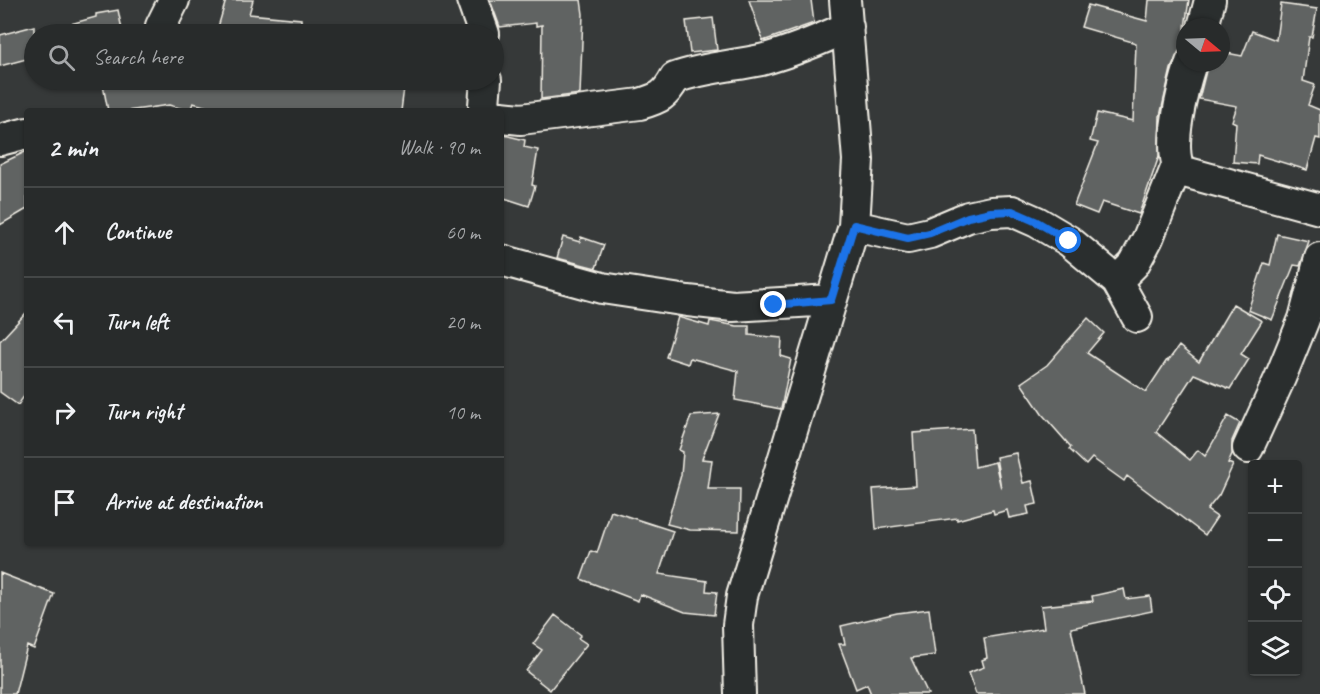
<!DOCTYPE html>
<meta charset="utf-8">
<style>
:root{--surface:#282b2b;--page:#343737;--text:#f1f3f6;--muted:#a5a7a9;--line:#444747}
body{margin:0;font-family:Caveat,sans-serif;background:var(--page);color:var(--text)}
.controls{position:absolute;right:18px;bottom:18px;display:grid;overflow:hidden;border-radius:6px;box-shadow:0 2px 4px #0004}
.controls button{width:54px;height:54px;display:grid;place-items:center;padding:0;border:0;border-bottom:2px solid var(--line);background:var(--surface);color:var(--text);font:30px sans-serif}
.compass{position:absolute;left:1176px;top:18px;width:54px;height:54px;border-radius:50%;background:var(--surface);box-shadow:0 2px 4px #0004;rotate:109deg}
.stop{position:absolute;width:18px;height:18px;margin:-14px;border:4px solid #1a73e8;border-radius:50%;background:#fff}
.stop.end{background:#1a73e8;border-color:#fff;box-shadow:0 2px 6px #0008}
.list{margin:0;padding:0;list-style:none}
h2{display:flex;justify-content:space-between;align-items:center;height:78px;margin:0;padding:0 24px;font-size:26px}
h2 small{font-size:20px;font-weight:400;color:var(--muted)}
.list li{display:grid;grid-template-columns:39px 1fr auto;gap:18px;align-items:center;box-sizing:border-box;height:90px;padding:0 24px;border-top:2px solid var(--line)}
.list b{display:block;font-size:22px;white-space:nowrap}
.list em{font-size:20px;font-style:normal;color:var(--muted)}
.icon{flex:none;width:33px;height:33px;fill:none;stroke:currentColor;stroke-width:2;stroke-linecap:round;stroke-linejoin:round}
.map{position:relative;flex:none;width:1320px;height:694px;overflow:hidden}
.search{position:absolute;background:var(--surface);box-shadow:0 2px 4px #0004;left:24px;top:24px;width:480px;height:66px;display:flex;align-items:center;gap:15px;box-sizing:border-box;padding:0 21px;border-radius:33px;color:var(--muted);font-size:22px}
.panel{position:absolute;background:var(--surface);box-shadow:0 2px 4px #0004;left:24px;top:108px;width:480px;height:438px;border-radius:6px}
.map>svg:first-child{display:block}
.building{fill:#616362;stroke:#f4f1e8;stroke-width:1.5}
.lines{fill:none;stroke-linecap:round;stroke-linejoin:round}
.minor-casing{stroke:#f4f1e8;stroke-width:34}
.minor{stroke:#2a2d2e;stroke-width:30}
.route{stroke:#1a73e8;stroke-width:8}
</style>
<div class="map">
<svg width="1320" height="694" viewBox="0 0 1320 694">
<rect width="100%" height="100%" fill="#363939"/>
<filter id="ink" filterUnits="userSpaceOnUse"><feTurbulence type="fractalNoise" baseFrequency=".0167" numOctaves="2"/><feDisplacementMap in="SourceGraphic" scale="12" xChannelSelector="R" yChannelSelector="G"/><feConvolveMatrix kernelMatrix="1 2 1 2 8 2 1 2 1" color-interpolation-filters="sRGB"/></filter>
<g filter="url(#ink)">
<path class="building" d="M 226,0 L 253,0 L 249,14 L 301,19 L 301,34 L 216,34 Z
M 490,0 L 581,0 L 583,14 L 580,94 L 541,99 L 542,25 L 536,26 L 536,23 L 500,27 Z
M 749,0 L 811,0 L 814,23 L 763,41 Z
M 1149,0 L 1189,0 L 1185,27 L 1185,47 L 1179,51 L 1171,69 L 1160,116 L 1159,156 L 1139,214 L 1102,202 L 1097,214 L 1074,205 L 1098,143 L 1090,141 L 1097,113 L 1133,121 L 1136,43 L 1081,27 L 1088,5 L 1147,21 Z
M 1281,4 L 1317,9 L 1312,37 L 1309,37 L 1303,81 L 1315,85 L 1308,105 L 1320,110 L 1320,139 L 1316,138 L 1307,170 L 1258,155 L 1257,164 L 1233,162 L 1236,123 L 1232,121 L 1237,106 L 1199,99 L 1208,63 L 1221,63 L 1221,52 L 1242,56 L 1252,31 L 1276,40 Z
M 118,10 L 123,34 L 57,34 L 56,28 L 96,17 L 96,14 Z
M 713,18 L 717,50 L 690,53 L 686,21 Z
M 34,26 L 34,57 L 0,66 L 0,35 Z
M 102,80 L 405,80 L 401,111 L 222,111 L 193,103 L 190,111 L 169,105 L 127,111 L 108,111 Z
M 504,135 L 525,140 L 524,147 L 538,150 L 532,185 L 535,186 L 529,206 L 501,197 L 501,149 Z
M 27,151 L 27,209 L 0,225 L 0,164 Z
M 1277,234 L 1309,241 L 1300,266 L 1294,265 L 1272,320 L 1248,310 L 1264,263 L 1270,265 Z
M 563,237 L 580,242 L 581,237 L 604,245 L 596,268 L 557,258 Z
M 1233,304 L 1262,321 L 1241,354 L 1249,359 L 1230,389 L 1194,374 L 1156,432 L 1190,460 L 1198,450 L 1205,456 L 1228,416 L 1240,423 L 1232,441 L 1232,454 L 1228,463 L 1233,465 L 1219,495 L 1207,510 L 1217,517 L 1205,535 L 1127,476 L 1124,481 L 1092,458 L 1086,465 L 1069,449 L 1071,447 L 1042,414 L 1021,383 L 1047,365 L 1088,318 L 1104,333 L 1087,353 L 1146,392 L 1167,360 L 1168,361 L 1179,346 L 1199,362 Z
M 27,312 L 27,392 L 18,405 L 0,392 L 0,341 Z
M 678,317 L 709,326 L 710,321 L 737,326 L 749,326 L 749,335 L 782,338 L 781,356 L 791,359 L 781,409 L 735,400 L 738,371 L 690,358 L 688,364 L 666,357 Z
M 719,414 L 702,459 L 712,460 L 708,489 L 740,489 L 739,531 L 690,530 L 667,524 L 681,475 L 683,452 L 679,450 L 691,416 Z
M 972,429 L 975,467 L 995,462 L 1001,488 L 996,457 L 1016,453 L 1023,483 L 1032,481 L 1037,504 L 1027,506 L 1029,514 L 1009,518 L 1007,510 L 994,514 L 993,510 L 957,520 L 957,518 L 876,529 L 873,489 L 916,486 L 913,433 Z
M 611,511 L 673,531 L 659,574 L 707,581 L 706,591 L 717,592 L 714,615 L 685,612 L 640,594 L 638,601 L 581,579 L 591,551 L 597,553 Z
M 0,573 L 54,594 L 34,649 L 27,646 L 15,694 L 0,694 Z
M 1124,589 L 1126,599 L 1150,596 L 1152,611 L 1071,628 L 1085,694 L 976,694 L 968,673 L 984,667 L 982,660 L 987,658 L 984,638 L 1044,628 L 1041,606 L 1093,601 L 1092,596 Z
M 929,609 L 935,655 L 911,658 L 928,694 L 871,694 L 867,684 L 856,689 L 839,644 L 845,644 L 841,626 L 897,613 Z
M 555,615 L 581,635 L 578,638 L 587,644 L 550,690 L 526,671 L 542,650 L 533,644 Z"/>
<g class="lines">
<g class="minor-casing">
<path id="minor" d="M 472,0 L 484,34
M 161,26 L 174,0
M 1203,27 L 1210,0
M 1191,63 C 1183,87 1166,151 1181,171 L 1320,209
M 486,80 L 484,105 L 488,111
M 501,117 L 521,119 L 640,104 C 660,98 665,96 675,78 C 702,68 732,66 761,60 C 791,52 820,40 848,27
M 0,140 L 27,133
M 854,226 L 908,238 L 930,233 L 968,217 L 991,212 L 1012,211 L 1037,222 L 1069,241 L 1117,281 L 1137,317
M 501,260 L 602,288 L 688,301 L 733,306 L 831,300
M 1117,281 L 1134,264 L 1148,238 L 1177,166
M 1248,448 L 1280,378 L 1304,319 L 1320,258
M 740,694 L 738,625 L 742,596 L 854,226 L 858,160 L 845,0"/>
</g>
<use href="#minor" class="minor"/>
</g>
</g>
<g class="lines" filter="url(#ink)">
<path class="route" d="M 774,305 L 831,300 L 854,225 L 908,238 L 930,233 L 968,217 L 991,212 L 1012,211 L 1037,222 L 1069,241"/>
</g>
</svg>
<div class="controls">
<button>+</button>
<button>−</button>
<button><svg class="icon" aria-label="locate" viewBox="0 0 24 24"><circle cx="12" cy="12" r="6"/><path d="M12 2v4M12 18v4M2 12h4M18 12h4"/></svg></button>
<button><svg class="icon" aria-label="layers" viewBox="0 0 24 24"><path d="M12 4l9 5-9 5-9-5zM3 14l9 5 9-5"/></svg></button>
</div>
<svg class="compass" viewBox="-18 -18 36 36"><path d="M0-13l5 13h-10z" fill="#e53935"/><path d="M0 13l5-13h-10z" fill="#a5a7a9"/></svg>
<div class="stop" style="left:1069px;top:241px"></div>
<div class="stop end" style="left:774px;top:305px"></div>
<div class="search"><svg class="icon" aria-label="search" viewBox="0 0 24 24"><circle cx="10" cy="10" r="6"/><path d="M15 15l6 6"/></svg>Search here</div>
<section class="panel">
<h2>2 min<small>Walk · 90 m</small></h2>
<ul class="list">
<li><svg class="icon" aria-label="ahead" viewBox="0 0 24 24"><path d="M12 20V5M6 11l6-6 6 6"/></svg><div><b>Continue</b></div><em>60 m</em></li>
<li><svg class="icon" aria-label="left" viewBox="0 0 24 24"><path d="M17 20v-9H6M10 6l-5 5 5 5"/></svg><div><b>Turn left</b></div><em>20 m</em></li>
<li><svg class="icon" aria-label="right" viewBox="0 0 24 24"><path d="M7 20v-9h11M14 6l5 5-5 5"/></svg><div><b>Turn right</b></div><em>10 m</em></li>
<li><svg class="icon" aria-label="arrive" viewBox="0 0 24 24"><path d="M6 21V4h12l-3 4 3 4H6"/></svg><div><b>Arrive at destination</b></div></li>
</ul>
</section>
</div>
